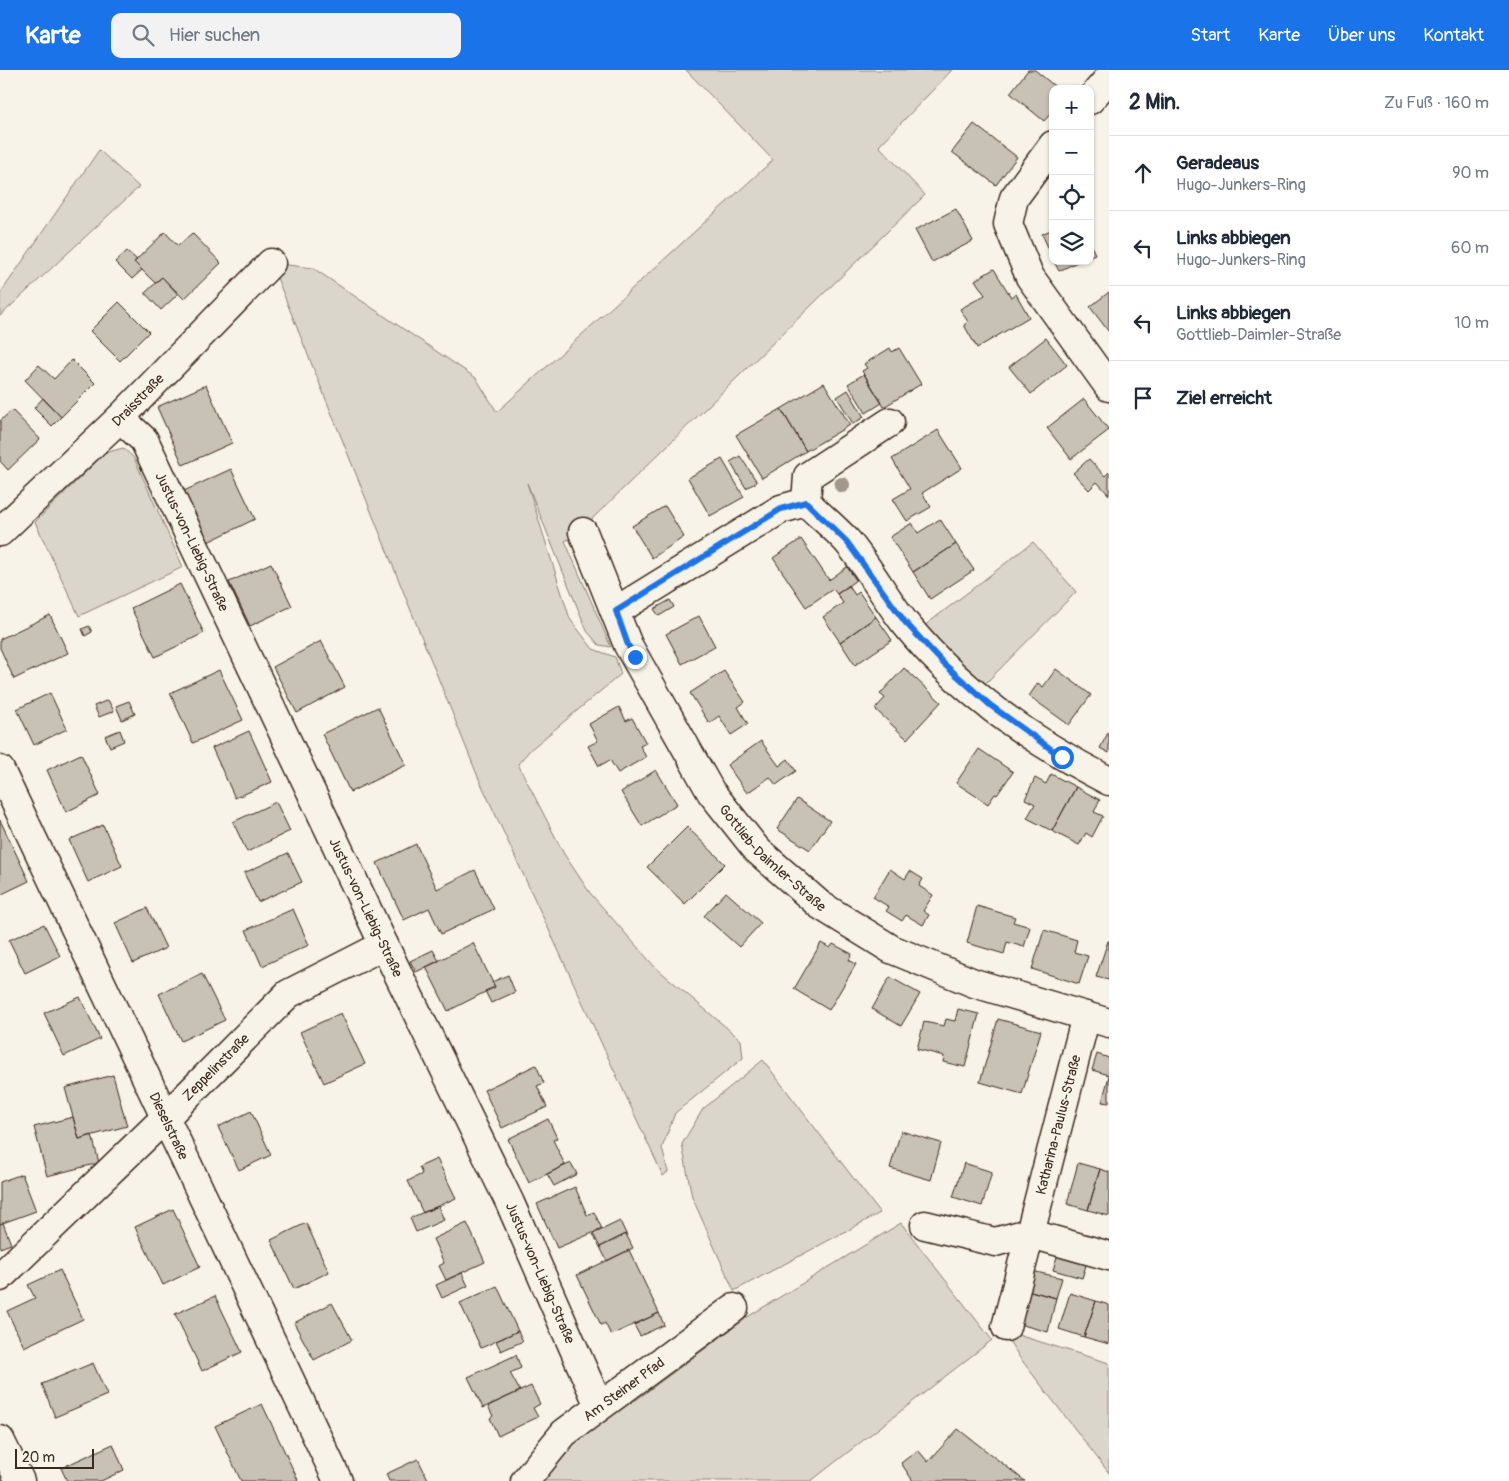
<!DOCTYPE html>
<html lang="de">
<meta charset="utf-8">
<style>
:root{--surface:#fff;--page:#f2f2f3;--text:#1f2937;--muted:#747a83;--line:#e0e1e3;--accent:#1a73e8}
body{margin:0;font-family:Pangolin,sans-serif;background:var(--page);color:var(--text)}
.controls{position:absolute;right:15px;top:15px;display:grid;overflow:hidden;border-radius:10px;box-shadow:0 1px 4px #0004}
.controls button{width:45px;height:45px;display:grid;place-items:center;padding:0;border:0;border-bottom:1px solid var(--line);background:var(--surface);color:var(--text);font:25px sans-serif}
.scale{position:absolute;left:15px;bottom:12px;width:79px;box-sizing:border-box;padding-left:5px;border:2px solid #3b2a1e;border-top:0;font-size:14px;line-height:18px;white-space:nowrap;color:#3b2a1e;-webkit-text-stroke:4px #f7f3e8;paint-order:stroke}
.stop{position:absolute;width:15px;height:15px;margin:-11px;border:4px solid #1a73e8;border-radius:50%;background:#fff}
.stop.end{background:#1a73e8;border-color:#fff;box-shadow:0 1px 5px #0008}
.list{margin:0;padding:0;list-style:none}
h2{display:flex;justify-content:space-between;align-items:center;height:65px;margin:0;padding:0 20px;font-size:21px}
h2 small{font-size:16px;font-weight:400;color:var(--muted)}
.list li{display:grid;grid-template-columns:32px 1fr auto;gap:15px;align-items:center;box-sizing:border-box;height:75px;padding:0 20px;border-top:1px solid var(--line)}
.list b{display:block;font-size:19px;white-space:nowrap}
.list p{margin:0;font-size:16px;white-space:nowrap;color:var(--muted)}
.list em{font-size:16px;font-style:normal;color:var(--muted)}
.icon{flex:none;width:28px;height:28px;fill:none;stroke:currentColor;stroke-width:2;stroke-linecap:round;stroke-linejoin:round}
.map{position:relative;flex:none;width:1109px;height:1411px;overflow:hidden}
header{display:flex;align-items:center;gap:30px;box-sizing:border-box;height:70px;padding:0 25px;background:var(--accent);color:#fff}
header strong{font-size:24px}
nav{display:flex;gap:28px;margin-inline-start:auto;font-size:18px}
.search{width:350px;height:45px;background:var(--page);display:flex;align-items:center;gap:12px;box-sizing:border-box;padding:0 18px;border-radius:10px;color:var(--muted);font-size:19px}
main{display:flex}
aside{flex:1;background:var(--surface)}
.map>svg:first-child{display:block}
.green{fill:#dbd6cb;stroke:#8b8074}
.building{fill:#c8c1b6;stroke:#3b2a1e}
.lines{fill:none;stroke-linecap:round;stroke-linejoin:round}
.minor-casing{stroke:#3b2a1e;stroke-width:31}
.minor{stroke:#f7f3e8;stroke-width:28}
.tree{fill:#a1978c}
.route{stroke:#1a73e8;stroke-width:6}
.labels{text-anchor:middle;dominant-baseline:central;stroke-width:5;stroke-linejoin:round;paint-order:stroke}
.street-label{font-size:14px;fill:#3b2a1e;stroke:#f7f3e8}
</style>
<header>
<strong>Karte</strong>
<div class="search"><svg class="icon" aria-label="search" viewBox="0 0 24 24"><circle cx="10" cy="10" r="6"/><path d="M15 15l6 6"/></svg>Hier suchen</div>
<nav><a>Start</a><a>Karte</a><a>Über uns</a><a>Kontakt</a></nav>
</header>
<main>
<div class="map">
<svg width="1109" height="1411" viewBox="0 0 1109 1411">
<rect width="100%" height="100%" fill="#f7f3e8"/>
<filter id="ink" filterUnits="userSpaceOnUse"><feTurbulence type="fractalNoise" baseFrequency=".02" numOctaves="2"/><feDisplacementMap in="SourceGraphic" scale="10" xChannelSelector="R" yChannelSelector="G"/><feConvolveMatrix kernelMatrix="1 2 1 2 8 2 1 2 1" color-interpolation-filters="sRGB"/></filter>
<g filter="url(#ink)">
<path class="green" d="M 686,0 L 952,0 L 879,76 L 925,125 L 594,447 L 571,468 L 565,471 L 611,577 L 599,575 L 587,561 L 527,413 L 570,549 L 593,579 L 615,587 L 621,604 L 530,680 L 518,694 L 564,784 L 590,823 L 654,896 L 741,970 L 743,988 L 675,1043 L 662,1078 L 668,1102 L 663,1106 L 478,707 L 271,193 L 313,198 L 476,308 L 497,342 L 773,90 Z
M 99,80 L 139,117 L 0,246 L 0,224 Z
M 123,378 L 134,388 L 183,497 L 79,546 L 35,452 L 105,383 Z
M 1033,472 L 1076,522 L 982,617 L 923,557 Z
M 763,990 L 880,1143 L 734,1221 L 692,1127 L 682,1074 L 703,1039 Z
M 901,1153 L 992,1270 L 811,1411 L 525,1411 L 599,1336 L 636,1330 L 749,1246 Z
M 1008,1262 L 1109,1293 L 1109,1403 L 1020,1288 L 1006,1266 Z"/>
<path class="building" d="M 1028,0 L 1035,0 L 1058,19 L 1053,19 L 1053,41 L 1044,51 L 1010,23 Z
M 974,54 L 1017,87 L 996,115 L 952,82 Z
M 956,139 L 973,171 L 932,192 L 915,160 Z
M 1053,159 L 1053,188 L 1042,164 Z
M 165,162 L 178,176 L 192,163 L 221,193 L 184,229 L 162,207 L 155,213 L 134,192 Z
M 1090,174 L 1095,184 L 1090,186 Z
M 127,181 L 137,190 L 134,192 L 142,200 L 132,209 L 115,192 Z
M 1054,191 L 1079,191 L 1059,201 Z
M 994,199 L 1011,227 L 1016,224 L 1029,247 L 977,278 L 964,255 L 968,252 L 960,239 L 985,225 L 975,210 Z
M 162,207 L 178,224 L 161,240 L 145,223 Z
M 1109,222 L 1109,262 L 1090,237 Z
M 119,232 L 149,262 L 120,291 L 90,261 Z
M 1046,268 L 1067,295 L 1031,324 L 1009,297 Z
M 890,278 L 892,282 L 899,278 L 921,314 L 884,337 L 862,301 L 867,298 L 864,294 Z
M 72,290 L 95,313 L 61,347 L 25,310 L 39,295 L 54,309 Z
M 864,304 L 882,333 L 866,343 L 848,314 Z
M 824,313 L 850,355 L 806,381 L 781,339 Z
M 206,315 L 232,373 L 183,395 L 157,337 Z
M 848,320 L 864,347 L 853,354 L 837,327 Z
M 43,328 L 61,347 L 52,356 L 34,338 Z
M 1084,329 L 1109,360 L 1071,389 L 1047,358 Z
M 781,339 L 806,381 L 762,408 L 736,365 Z
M 12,340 L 40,369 L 8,400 L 0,391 L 0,351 Z
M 938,360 L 962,398 L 922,423 L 931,437 L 907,451 L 893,429 L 910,419 L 892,389 Z
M 740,386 L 757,412 L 746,418 L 730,392 Z
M 722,389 L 744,427 L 710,446 L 688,408 Z
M 1089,389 L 1105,406 L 1109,402 L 1109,425 L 1097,412 L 1089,420 L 1073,403 Z
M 231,399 L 255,449 L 208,472 L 184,421 Z
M 665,436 L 684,467 L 652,488 L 632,456 Z
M 940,449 L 956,474 L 913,502 L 890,467 L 912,453 L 918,463 Z
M 801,469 L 829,510 L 847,497 L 856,510 L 837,524 L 833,519 L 806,537 L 773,488 Z
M 956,474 L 974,500 L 930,529 L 913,502 Z
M 271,493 L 292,536 L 250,556 L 229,512 Z
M 180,514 L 204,563 L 155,587 L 131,538 Z
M 849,516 L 855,525 L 859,522 L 876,547 L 840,572 L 823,547 L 843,533 L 837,524 Z
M 670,530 L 674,537 L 659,546 L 654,539 Z
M 50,545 L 68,583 L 14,609 L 0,578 L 0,569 Z
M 699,546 L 715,576 L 682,594 L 666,564 Z
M 876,547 L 892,570 L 855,595 L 840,572 Z
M 89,556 L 92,562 L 85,566 L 82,559 Z
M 321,571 L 345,617 L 297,643 L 273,597 Z
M 904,598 L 941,632 L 907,669 L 875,639 L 885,628 L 880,624 Z
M 1056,599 L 1091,625 L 1069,655 L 1029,626 L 1038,613 L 1043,617 Z
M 219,600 L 243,650 L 193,673 L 170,623 Z
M 724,601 L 745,632 L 738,637 L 748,654 L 731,665 L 719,646 L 709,653 L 690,623 Z
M 50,623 L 67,659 L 34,675 L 17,639 Z
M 108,630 L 114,641 L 99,647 L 94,636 Z
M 129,631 L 135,644 L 122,650 L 116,636 Z
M 378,637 L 406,695 L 350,722 L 322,664 Z
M 619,637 L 626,651 L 632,648 L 646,673 L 640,676 L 646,687 L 618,703 L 610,690 L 599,696 L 588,676 L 598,671 L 589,654 Z
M 120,660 L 124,671 L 110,677 L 105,666 Z
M 249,661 L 272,712 L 235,728 L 212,678 Z
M 1109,661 L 1109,683 L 1100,678 Z
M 761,671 L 779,696 L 788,689 L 796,701 L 776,715 L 770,707 L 747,723 L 727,695 Z
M 979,679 L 1013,702 L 997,725 L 995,724 L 988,734 L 956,713 Z
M 81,684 L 100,725 L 66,742 L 47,700 Z
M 656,700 L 677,734 L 642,756 L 621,722 Z
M 1051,704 L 1076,717 L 1052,761 L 1027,748 L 1035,734 L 1025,729 L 1035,708 L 1046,714 Z
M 1076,717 L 1100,730 L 1094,742 L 1103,746 L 1092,767 L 1086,763 L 1079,775 L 1052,761 Z
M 797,729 L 830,751 L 810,780 L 777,759 Z
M 276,732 L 290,761 L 247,782 L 233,752 Z
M 0,750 L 29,811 L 0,825 Z
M 103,755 L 122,796 L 88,812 L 69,770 Z
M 687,757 L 725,794 L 685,834 L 647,797 Z
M 416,774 L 437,819 L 475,800 L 494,839 L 441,864 L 429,838 L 404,850 L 377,793 Z
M 288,783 L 302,812 L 258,832 L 244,803 Z
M 890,799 L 905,809 L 910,801 L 923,809 L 919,816 L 933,825 L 923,841 L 929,845 L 923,855 L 906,845 L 902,851 L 886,841 L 889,837 L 873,827 Z
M 726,822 L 761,853 L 739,877 L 704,846 Z
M 977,836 L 1015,847 L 1013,852 L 1030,857 L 1024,877 L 1007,872 L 1004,884 L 967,873 Z
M 147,838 L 166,878 L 133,893 L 115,853 Z
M 293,839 L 309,875 L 262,896 L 246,860 Z
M 44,854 L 60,886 L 25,903 L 9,870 Z
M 1044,860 L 1077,870 L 1074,882 L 1088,886 L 1079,914 L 1032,899 Z
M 1108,871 L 1109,871 L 1109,910 L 1096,907 Z
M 473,873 L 495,917 L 448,941 L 426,897 Z
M 821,873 L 830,878 L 833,874 L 852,884 L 849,890 L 856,894 L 829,940 L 794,919 Z
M 433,880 L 439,891 L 416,902 L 410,891 Z
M 202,904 L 225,950 L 181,971 L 159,924 Z
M 508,905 L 515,922 L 491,933 L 485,921 L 495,917 L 492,912 Z
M 890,907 L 920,924 L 901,956 L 872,939 Z
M 80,927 L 100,969 L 64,986 L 44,943 Z
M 958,939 L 979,944 L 965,997 L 943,992 L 944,986 L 917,979 L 924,952 L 944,956 L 946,949 L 955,951 Z
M 341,943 L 365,994 L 324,1013 L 300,962 Z
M 998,949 L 1041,961 L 1022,1024 L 980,1012 Z
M 1097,984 L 1109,988 L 1109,1005 L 1092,1000 Z
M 536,995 L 544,1013 L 537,1016 L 547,1037 L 502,1058 L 484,1020 Z
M 113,1005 L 127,1056 L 79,1069 L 65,1018 Z
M 1109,1006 L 1109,1033 L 1102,1032 Z
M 251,1041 L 271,1085 L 239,1100 L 218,1057 Z
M 73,1047 L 79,1069 L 92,1065 L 99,1093 L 47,1106 L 34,1057 Z
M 548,1049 L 557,1068 L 553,1070 L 565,1095 L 529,1113 L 508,1069 Z
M 901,1061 L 941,1073 L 931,1110 L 890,1098 Z
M 437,1089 L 456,1128 L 423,1143 L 408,1111 L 422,1104 L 419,1097 Z
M 571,1093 L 577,1104 L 554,1116 L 547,1104 Z
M 964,1093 L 992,1102 L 982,1136 L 953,1127 Z
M 1078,1093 L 1100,1099 L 1088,1140 L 1067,1134 Z
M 1100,1099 L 1109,1102 L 1109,1146 L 1088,1140 Z
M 22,1104 L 36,1141 L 0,1154 L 0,1112 Z
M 575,1117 L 587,1145 L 594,1142 L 602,1159 L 557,1178 L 537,1134 Z
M 438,1136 L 444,1150 L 416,1162 L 410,1148 Z
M 173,1139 L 200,1197 L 163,1215 L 135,1157 Z
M 620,1151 L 626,1164 L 600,1177 L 593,1164 Z
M 3,1153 L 11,1174 L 0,1178 L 0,1154 Z
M 306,1153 L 329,1202 L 294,1219 L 271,1170 Z
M 467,1153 L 485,1192 L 446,1210 L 439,1196 L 444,1193 L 433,1169 Z
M 626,1164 L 633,1178 L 607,1191 L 600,1177 Z
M 629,1180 L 659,1243 L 611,1265 L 605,1253 L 601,1255 L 577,1205 Z
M 1059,1180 L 1088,1189 L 1082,1208 L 1053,1200 Z
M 60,1200 L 83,1249 L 24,1277 L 7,1241 L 35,1228 L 28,1215 Z
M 1032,1201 L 1062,1208 L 1056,1228 L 1027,1220 Z
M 462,1203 L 468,1216 L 442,1228 L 436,1215 Z
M 497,1216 L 518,1261 L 481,1278 L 460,1233 Z
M 1027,1220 L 1056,1228 L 1048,1262 L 1019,1254 Z
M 1070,1223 L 1096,1231 L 1084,1267 L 1059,1259 Z
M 215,1226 L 242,1282 L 202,1301 L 175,1244 Z
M 1096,1231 L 1109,1235 L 1109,1274 L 1084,1267 Z
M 332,1233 L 352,1270 L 314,1290 L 294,1253 Z
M 659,1243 L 664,1255 L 640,1266 L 634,1255 Z
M 518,1261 L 523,1271 L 501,1281 L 496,1271 Z
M 516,1285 L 521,1298 L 510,1303 L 520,1321 L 483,1338 L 468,1307 Z
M 93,1293 L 107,1325 L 55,1347 L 42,1314 Z
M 531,1316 L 540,1334 L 533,1338 L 538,1347 L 498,1366 L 490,1348 L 493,1346 L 488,1336 Z
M 262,1334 L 298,1410 L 295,1411 L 241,1411 L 215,1356 Z
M 958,1359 L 1025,1411 L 913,1411 L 901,1393 L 918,1380 L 928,1392 Z
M 113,1374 L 124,1400 L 101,1411 L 67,1411 L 61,1398 Z
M 418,1389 L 429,1411 L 389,1411 L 386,1404 Z"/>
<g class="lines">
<g class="minor-casing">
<g id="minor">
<path d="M 1090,30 L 1108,9"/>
<path d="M 1053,75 L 1014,128 L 1008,154 L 1030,207 L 1109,317"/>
<path id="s1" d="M 120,348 L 144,370 L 384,875 L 510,1133 L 599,1336"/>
<path d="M 806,432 L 808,406 L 890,352"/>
<path id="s2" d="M 0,462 L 120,348 L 271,193"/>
<path id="s3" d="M 583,462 L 628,575 L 711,722 L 757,780 L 820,835 L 891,879 L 974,913 L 1109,953"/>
<path d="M 616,541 L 781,439 L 806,432 C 819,445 834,457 847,471 C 868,496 884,526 904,552 C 957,619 1033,672 1109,711"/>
<path id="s4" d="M 0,700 L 338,1411"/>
<path d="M 925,1155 L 995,1172 L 1028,1163 L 1109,1186"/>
<path id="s5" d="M 0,1207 L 166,1047 L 288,924 L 384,875"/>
<path id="s6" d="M 1006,1257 L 1086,946"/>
<path d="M 0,1370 L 20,1411"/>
<path id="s7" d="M 525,1411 L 564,1363 L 734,1238"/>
</g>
</g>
<use href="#minor" class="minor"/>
</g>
<circle class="tree" cx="842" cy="415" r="8"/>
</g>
<g class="lines" filter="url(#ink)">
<path class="route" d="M 635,587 L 628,575 L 616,541 L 781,439 L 806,432 L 847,472 L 905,552 L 944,594 L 990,635 L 1062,687"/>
</g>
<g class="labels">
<g class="street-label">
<text stroke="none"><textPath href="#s2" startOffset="191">Draisstraße</textPath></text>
<text stroke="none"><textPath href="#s1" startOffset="145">Justus-von-Liebig-Straße</textPath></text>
<text stroke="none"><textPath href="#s3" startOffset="381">Gottlieb-Daimler-Straße</textPath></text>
<text stroke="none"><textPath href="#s1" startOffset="550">Justus-von-Liebig-Straße</textPath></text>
<text stroke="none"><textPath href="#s5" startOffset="301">Zeppelinstraße</textPath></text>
<text stroke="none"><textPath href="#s6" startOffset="209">Katharina-Paulus-Straße</textPath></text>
<text stroke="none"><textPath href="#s4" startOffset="394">Dieselstraße</textPath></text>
<text stroke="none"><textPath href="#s1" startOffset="955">Justus-von-Liebig-Straße</textPath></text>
<text stroke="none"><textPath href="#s7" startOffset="136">Am Steiner Pfad</textPath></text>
</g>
</g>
</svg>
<div class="controls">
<button>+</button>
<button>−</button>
<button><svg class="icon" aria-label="locate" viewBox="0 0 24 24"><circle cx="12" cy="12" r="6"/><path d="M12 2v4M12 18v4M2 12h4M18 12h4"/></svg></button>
<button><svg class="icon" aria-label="layers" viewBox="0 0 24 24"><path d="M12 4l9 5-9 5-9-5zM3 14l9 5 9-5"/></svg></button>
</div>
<div class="scale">20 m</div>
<div class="stop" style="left:1062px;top:687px"></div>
<div class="stop end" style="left:635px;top:587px"></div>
</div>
<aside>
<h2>2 Min.<small>Zu Fuß · 160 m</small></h2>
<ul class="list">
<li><svg class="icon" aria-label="ahead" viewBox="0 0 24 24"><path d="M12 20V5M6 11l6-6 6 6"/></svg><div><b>Geradeaus</b><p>Hugo-Junkers-Ring</p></div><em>90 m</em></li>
<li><svg class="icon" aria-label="left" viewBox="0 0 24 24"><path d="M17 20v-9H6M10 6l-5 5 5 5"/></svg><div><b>Links abbiegen</b><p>Hugo-Junkers-Ring</p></div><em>60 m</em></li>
<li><svg class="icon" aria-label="left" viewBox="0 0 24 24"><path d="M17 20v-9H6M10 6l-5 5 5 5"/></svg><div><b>Links abbiegen</b><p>Gottlieb-Daimler-Straße</p></div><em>10 m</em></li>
<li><svg class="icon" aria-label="arrive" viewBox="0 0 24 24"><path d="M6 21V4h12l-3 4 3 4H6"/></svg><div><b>Ziel erreicht</b></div></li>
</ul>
</aside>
</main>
